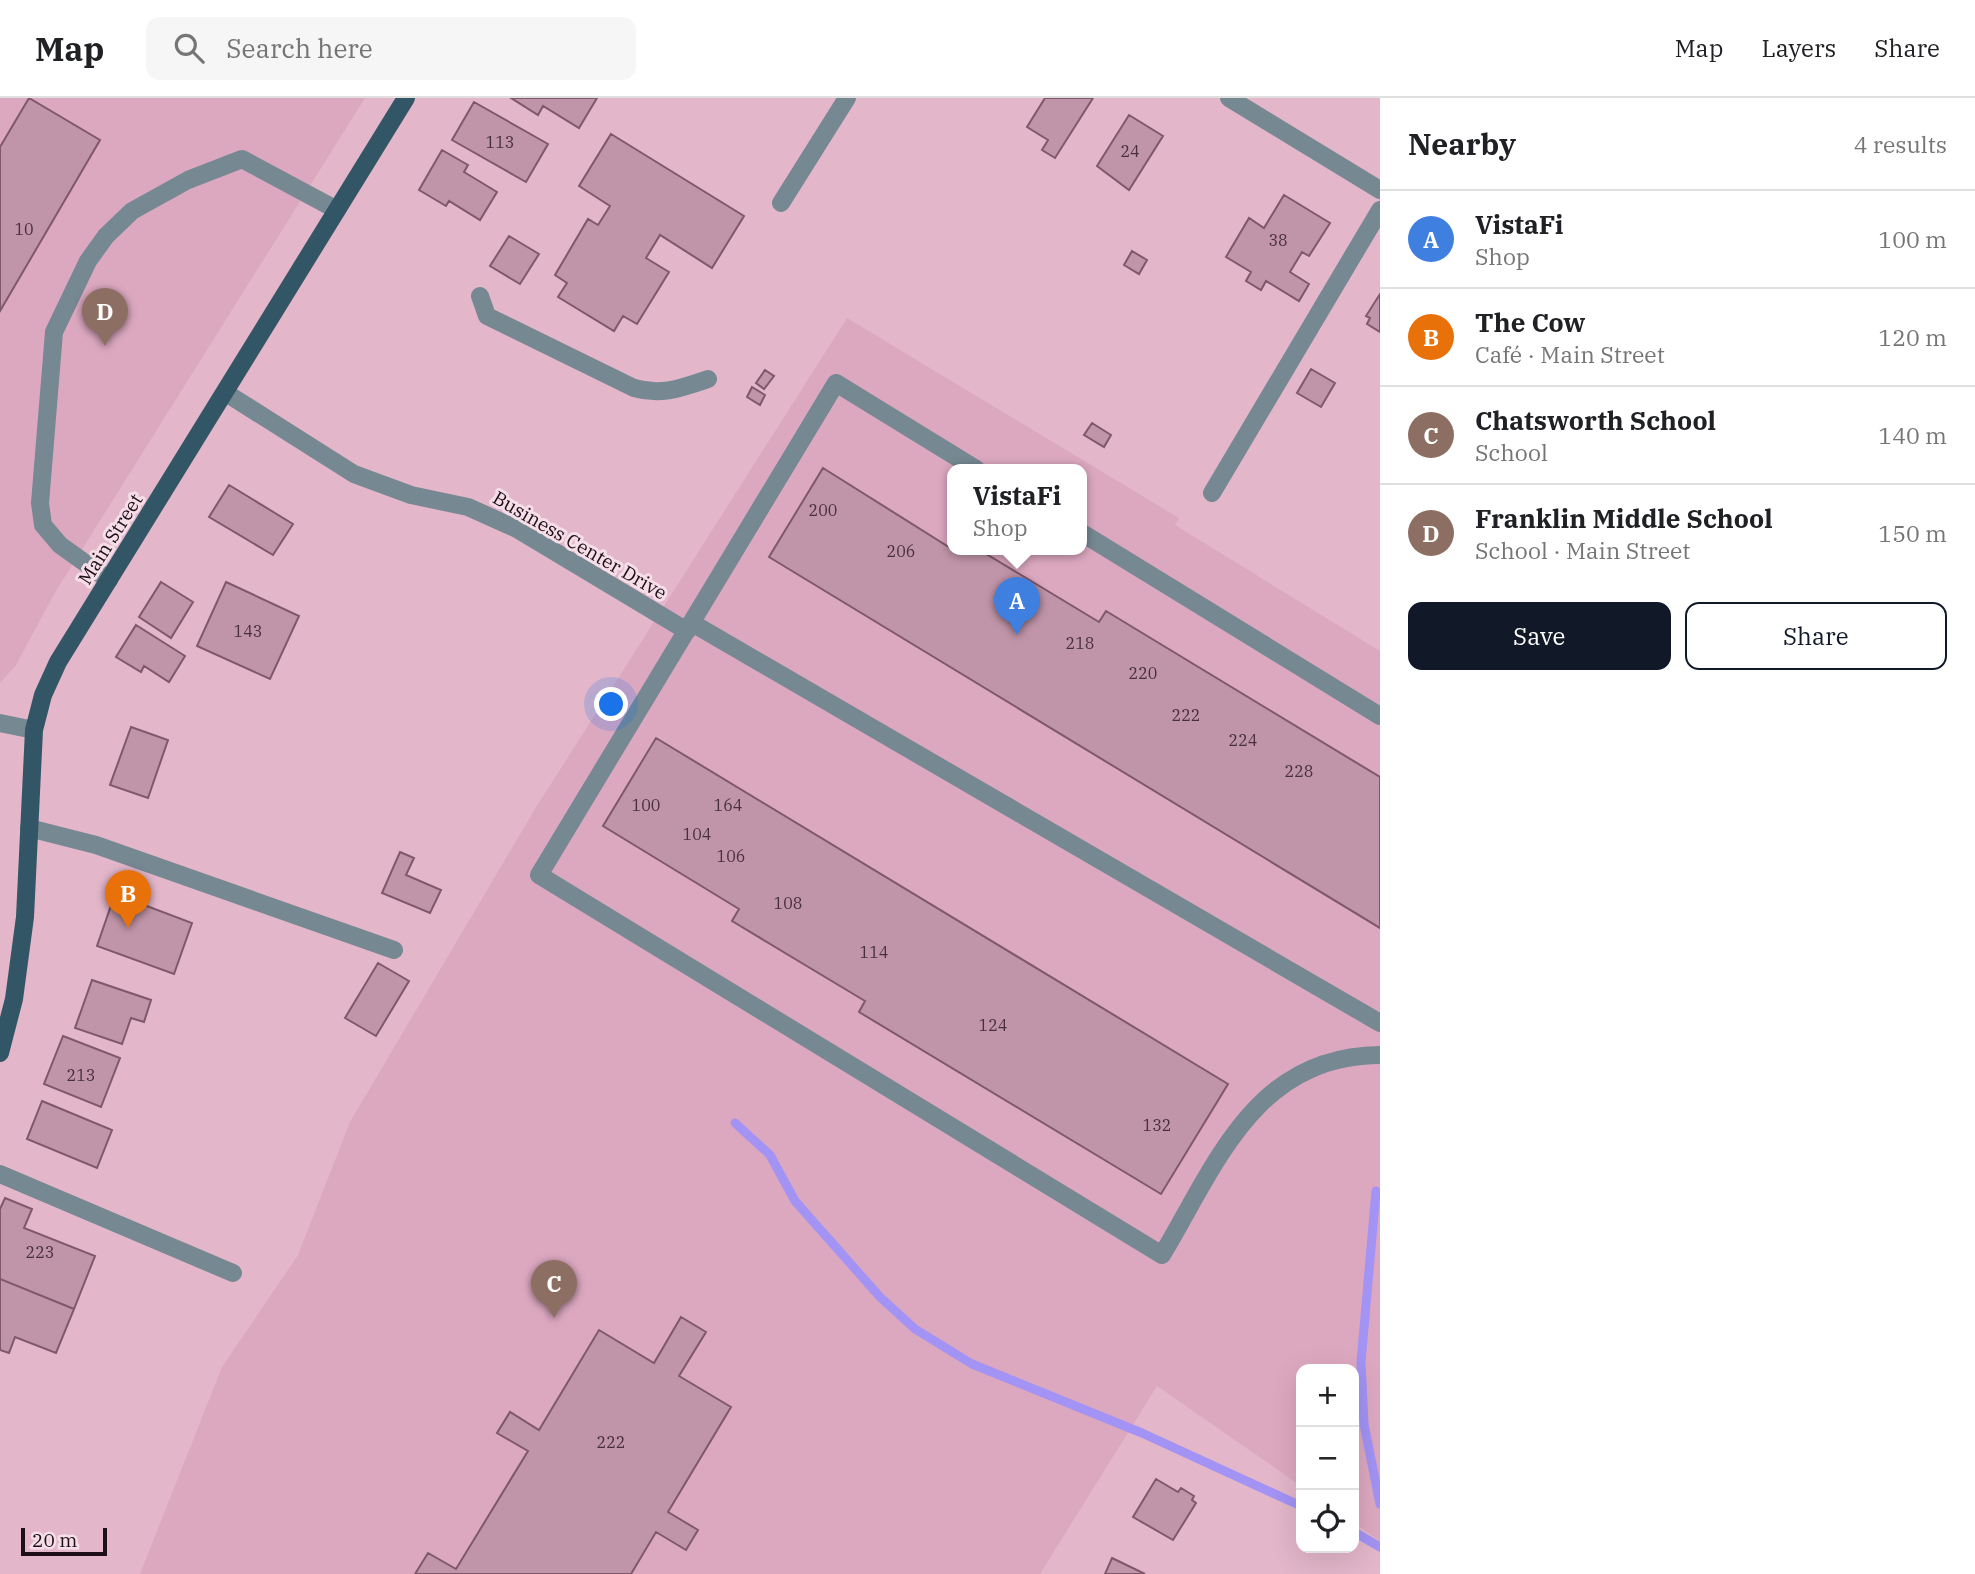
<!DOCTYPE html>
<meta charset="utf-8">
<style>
:root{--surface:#fff;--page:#f6f6f6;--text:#202124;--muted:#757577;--line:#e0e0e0;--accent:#111827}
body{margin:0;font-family:"IBM Plex Serif",serif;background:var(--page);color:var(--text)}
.controls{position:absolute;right:21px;bottom:21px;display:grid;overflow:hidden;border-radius:14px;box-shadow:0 7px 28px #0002}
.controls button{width:63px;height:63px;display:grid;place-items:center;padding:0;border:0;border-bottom:2px solid var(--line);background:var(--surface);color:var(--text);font:35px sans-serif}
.scale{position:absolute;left:21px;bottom:18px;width:86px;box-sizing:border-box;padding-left:7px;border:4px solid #1e0f16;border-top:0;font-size:19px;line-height:24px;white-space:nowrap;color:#1e0f16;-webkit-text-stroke:5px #f5dee8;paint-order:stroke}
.you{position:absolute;left:612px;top:607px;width:24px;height:24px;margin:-18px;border:5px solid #fff;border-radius:50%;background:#1a73e8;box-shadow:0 0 0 10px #1a73e833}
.badge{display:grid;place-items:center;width:46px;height:46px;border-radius:50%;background:var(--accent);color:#fff;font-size:23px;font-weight:700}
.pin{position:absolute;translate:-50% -58px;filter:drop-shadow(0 2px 4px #0008)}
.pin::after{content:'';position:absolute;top:37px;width:24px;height:21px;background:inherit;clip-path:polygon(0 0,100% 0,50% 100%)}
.popup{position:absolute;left:947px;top:366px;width:140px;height:91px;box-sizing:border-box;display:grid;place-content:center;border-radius:14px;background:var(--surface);filter:drop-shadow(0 2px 5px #0005);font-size:23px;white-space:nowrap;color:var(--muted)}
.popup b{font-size:26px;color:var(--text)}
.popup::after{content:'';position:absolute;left:50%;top:100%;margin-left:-14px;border:14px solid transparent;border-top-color:var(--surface)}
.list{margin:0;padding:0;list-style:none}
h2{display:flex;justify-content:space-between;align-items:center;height:91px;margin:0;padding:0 28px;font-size:30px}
h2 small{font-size:23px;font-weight:400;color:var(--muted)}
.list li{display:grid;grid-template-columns:46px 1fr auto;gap:21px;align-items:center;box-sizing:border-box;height:98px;padding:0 28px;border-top:2px solid var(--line)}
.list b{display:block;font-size:26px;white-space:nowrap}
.list p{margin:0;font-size:23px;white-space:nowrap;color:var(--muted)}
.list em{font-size:23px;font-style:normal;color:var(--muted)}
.actions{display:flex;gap:14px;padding:21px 28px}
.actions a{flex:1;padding:16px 0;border:2px solid var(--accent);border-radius:14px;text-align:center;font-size:24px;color:var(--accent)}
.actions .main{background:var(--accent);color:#fff}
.icon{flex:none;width:38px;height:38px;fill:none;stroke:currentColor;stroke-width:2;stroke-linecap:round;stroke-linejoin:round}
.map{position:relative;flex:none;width:1380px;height:1476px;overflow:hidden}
header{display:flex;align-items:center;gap:42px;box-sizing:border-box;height:98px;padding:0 35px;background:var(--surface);border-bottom:2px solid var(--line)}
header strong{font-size:33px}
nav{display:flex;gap:38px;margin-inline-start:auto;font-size:24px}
.search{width:490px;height:63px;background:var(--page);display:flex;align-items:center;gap:18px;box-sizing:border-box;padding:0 24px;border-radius:14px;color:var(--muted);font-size:26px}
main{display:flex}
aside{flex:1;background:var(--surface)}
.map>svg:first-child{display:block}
.built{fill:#dca8c0;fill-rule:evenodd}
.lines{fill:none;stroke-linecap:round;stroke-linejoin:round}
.stream{stroke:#a293f4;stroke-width:9}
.building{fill:#c195a9;stroke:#7f586b;stroke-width:2}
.minor{stroke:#768892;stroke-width:18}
.major{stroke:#335667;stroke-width:18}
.labels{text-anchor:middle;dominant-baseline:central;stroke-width:6;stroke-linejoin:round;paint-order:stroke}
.number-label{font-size:16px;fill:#47303b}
.street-label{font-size:19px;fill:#1e0f16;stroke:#f5dee8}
</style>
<header>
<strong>Map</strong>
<div class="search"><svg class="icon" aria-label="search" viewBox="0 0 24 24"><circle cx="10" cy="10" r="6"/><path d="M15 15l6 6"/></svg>Search here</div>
<nav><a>Map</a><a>Layers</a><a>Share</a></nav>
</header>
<main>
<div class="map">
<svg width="1380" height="1476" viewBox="0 0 1380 1476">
<rect width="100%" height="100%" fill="#e3b6ca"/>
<path class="built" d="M 0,0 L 365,0 L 54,496 L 16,567 L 0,585 Z
M 847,220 L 1179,420 L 1175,427 L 1380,553 L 1380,1443 L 1354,1425 L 1354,1271 L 1301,1271 L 1301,1388 L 1157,1288 L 1040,1476 L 140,1476 L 222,1269 L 298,1157 L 350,1024 L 535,711 ZM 952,371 L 1082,371 L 1082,451 L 952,451 Z"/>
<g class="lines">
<path class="stream" d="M 735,1025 L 770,1057 L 795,1103 L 880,1199 L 915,1231 L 972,1266 L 1142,1335 L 1301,1408
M 1376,1093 L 1361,1264 L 1364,1326 L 1380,1406
M 1354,1434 L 1380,1449"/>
</g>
<path class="building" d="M 29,0 L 100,42 L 0,213 L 0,49 Z
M 511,0 L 597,0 L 579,30 L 543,8 L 538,17 Z
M 1045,0 L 1093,0 L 1055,60 L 1042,52 L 1048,42 L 1027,29 Z
M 474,4 L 548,46 L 526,84 L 452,42 Z
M 1129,17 L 1163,38 L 1129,92 L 1097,68 Z
M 611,36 L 744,118 L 712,170 L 660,137 L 646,160 L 669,174 L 637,226 L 623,218 L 614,233 L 558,199 L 567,185 L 555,177 L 588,121 L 598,127 L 610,108 L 579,88 Z
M 442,52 L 468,67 L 464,74 L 497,94 L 480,122 L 449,103 L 446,108 L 419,92 Z
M 1284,97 L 1330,125 L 1309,158 L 1302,154 L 1290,174 L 1309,186 L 1299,203 L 1266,183 L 1261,192 L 1246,183 L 1251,174 L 1226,159 L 1249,120 L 1264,130 Z
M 509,138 L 539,156 L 520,186 L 490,168 Z
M 1132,153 L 1147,162 L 1139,176 L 1124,167 Z
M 1380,196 L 1380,234 L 1367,226 L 1370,220 L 1366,218 Z
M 1311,271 L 1335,285 L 1321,309 L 1297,295 Z
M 765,272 L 774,278 L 764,291 L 756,285 Z
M 752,289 L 765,297 L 760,307 L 747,299 Z
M 1092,325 L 1111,337 L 1104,349 L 1084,337 Z
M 823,370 L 952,451 L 978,451 L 1099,524 L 1106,513 L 1380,679 L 1380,830 L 769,459 Z
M 229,387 L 293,426 L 273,457 L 209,419 Z
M 161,484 L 193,504 L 171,540 L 139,519 Z
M 226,484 L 299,518 L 270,581 L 197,548 Z
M 136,527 L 185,558 L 169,584 L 144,568 L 141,574 L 116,559 Z
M 131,629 L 168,642 L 148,700 L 110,687 Z
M 656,640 L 1228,986 L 1161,1096 L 859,914 L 865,903 L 732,823 L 739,811 L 603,728 Z
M 400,754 L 414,760 L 406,777 L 441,792 L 430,815 L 382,795 Z
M 115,796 L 192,825 L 174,876 L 97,848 Z
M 378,865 L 409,883 L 376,938 L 345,920 Z
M 92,882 L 151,902 L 144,924 L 131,920 L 122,946 L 75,930 Z
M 63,938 L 120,960 L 101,1009 L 44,986 Z
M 42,1003 L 112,1032 L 97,1070 L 27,1041 Z
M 5,1100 L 32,1111 L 24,1130 L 95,1158 L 74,1211 L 0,1181 L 0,1111 Z
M 0,1181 L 74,1211 L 56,1255 L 15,1239 L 9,1255 L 0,1252 Z
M 681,1219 L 706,1234 L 679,1278 L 731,1309 L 668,1414 L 698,1432 L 686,1452 L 656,1434 L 631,1476 L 415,1476 L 428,1455 L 456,1471 L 528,1353 L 497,1335 L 510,1314 L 539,1332 L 599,1232 L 654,1265 Z
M 1156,1381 L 1178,1394 L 1181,1390 L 1194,1398 L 1192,1402 L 1196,1405 L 1173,1442 L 1133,1419 Z
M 1112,1460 L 1145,1476 L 1105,1476 Z"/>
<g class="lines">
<path class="minor" d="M 1229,0 L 1380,92
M 781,105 L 847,0
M 480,198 L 487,218 L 634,290 C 662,298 681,290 708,281
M 226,295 L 354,376 L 411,397 L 468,409 L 517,431 L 687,533
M 976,371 L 836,285 L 539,777 L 1162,1157 C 1217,1065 1255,958 1380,957
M 1212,395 L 1380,112
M 1082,435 L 1380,618
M 109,482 L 60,447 L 43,427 L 40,405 L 54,234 L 88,163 L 106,138 L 132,113 L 188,82 L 242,61 L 337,112
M 692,525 L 1380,925
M 0,625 L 34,632
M 29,730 L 96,747 L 394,852
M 0,1076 L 233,1175"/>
<path class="major" d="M 0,955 L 14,901 L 25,819 L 34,632 L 43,597 L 58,564 L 406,0"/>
</g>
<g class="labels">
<g class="number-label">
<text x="500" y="44">113</text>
<text x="1130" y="53">24</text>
<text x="24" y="131">10</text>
<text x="1278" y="142">38</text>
<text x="823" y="412">200</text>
<text x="901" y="453">206</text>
<text x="248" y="533">143</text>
<text x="1080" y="545">218</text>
<text x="1143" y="575">220</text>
<text x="1186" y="617">222</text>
<text x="1243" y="642">224</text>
<text x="1299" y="673">228</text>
<text x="646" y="707">100</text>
<text x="728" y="707">164</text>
<text x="697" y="736">104</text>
<text x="731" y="758">106</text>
<text x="788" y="805">108</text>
<text x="874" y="854">114</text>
<text x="993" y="927">124</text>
<text x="81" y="977">213</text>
<text x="1157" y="1027">132</text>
<text x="40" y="1154">223</text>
<text x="611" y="1344">222</text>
</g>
<g class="street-label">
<text transform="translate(110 441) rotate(-58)">Main Street</text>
<text transform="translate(580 447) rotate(30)">Business Center Drive</text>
</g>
</g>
</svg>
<div class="controls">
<button>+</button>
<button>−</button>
<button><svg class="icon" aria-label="locate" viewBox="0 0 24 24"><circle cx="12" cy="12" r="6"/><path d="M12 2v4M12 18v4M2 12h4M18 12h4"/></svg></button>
</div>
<div class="scale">20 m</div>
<div class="you"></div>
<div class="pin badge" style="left:1017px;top:537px;background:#3f7fe0">A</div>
<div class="popup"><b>VistaFi</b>Shop</div>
<div class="pin badge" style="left:128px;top:830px;background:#e8710a">B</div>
<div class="pin badge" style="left:554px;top:1220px;background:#8d6e63">C</div>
<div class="pin badge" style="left:105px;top:248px;background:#8d6e63">D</div>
</div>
<aside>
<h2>Nearby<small>4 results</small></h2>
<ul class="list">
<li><span class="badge" style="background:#3f7fe0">A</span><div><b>VistaFi</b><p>Shop</p></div><em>100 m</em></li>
<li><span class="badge" style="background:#e8710a">B</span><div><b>The Cow</b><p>Café · Main Street</p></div><em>120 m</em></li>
<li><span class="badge" style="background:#8d6e63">C</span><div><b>Chatsworth School</b><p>School</p></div><em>140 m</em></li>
<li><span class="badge" style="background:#8d6e63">D</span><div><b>Franklin Middle School</b><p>School · Main Street</p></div><em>150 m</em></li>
</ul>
<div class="actions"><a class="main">Save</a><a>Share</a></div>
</aside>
</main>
